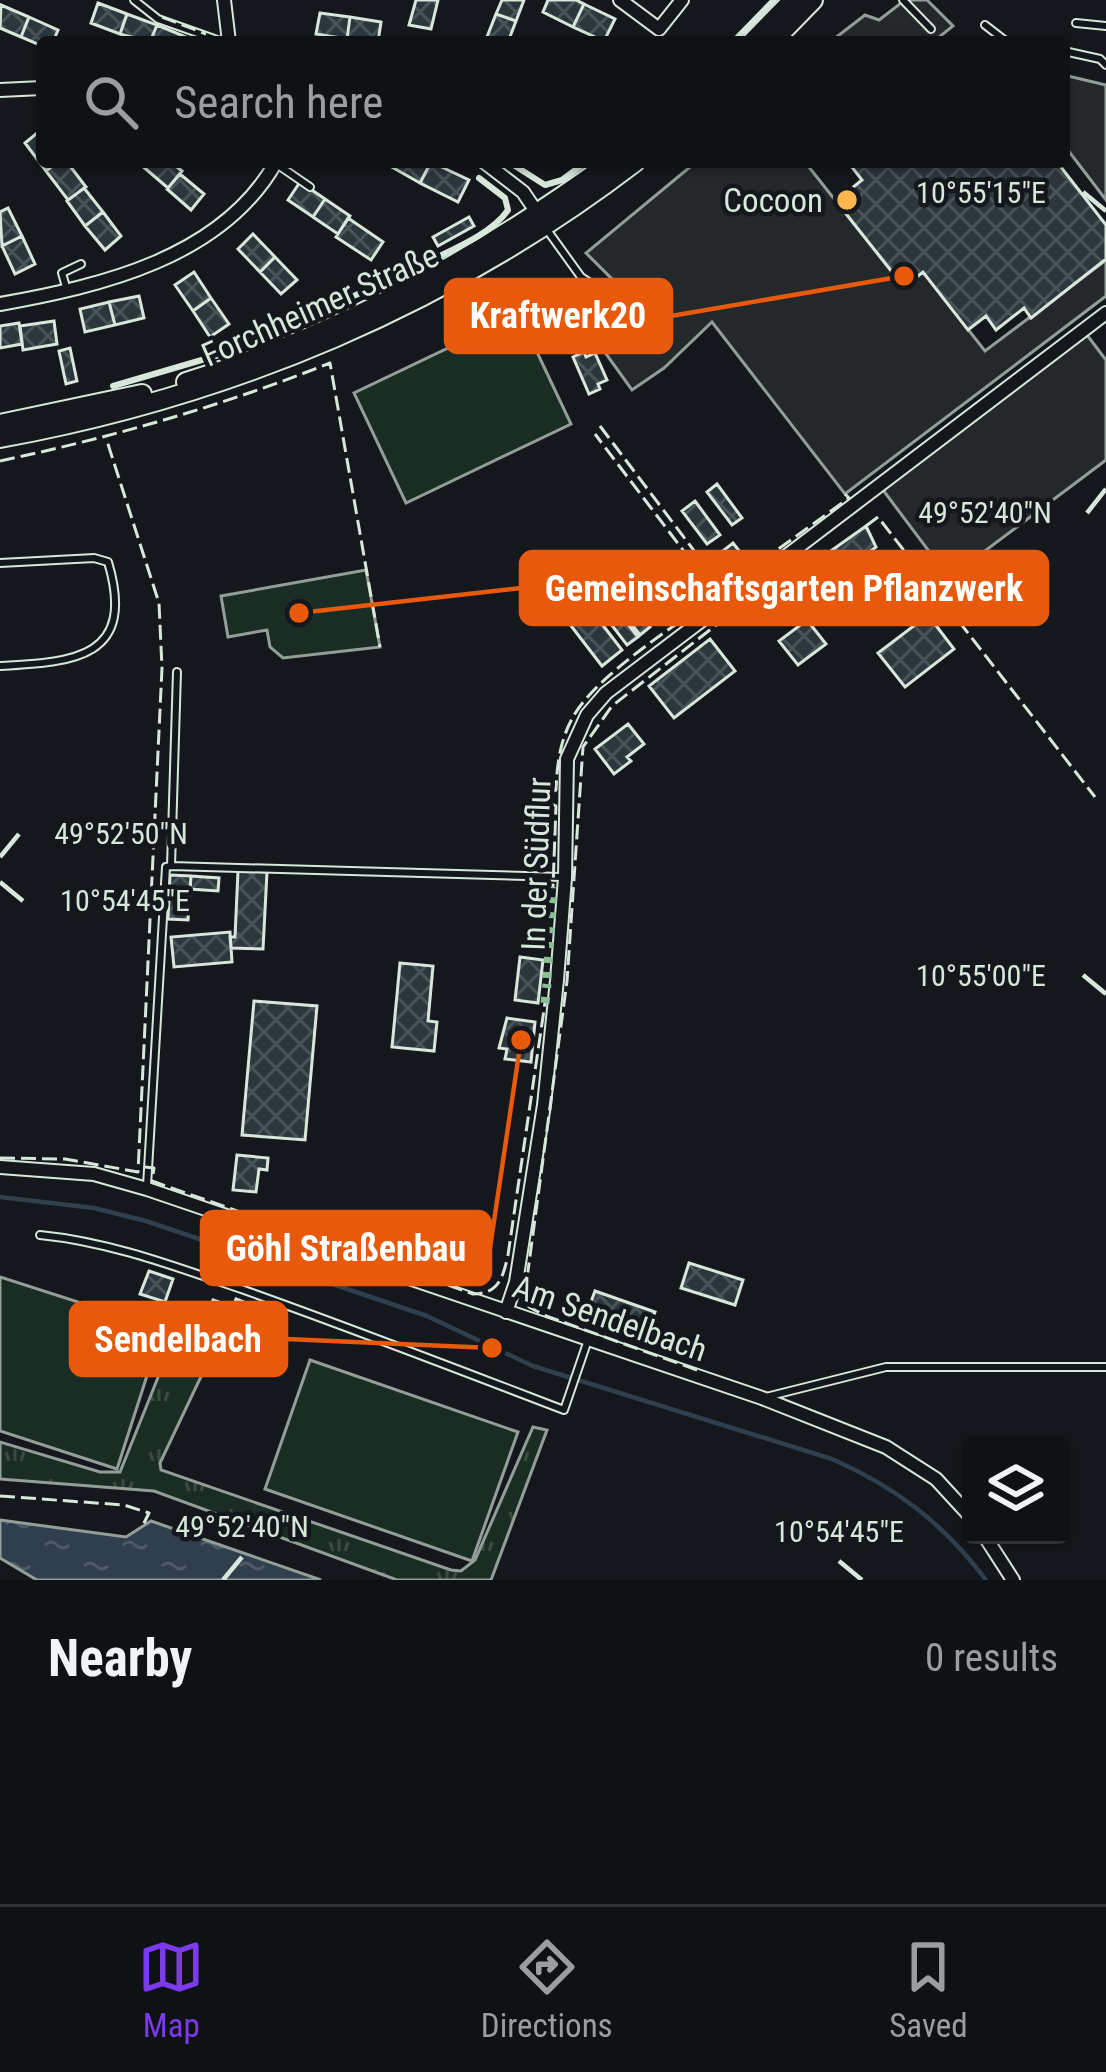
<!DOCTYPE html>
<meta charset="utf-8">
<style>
:root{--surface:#0f1215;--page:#181b1e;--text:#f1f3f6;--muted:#9b9ea0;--line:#2f3234;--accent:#7c3aed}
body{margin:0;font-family:"Roboto Condensed",sans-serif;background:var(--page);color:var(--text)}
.controls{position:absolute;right:36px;bottom:36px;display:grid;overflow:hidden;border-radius:12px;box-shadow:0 3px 9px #0004}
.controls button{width:108px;height:108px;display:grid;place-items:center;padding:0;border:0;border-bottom:3px solid var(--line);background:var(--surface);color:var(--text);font:60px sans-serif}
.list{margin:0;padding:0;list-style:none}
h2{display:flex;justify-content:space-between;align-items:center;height:156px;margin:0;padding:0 48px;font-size:51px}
h2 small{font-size:39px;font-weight:400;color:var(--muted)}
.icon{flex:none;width:66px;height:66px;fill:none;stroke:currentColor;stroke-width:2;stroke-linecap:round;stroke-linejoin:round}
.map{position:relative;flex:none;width:1106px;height:1580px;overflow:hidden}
.search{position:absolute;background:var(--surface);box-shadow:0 3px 9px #0004;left:36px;right:36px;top:36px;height:132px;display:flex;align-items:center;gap:30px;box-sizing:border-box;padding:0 42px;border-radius:12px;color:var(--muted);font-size:45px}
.sheet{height:324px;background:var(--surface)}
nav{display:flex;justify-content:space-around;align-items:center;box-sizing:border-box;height:168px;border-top:3px solid var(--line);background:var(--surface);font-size:33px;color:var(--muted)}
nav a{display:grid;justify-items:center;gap:6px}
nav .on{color:var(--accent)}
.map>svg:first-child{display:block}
.grass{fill:url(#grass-tufts);stroke:#939e99;stroke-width:3}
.green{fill:#1a2d24;stroke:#939e99;stroke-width:3}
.parking{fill:#24282b;stroke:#939e99;stroke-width:3}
.water{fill:url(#water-ripples);stroke:#939e99;stroke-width:3}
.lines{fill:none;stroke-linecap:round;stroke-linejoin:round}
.stream{stroke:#2f3f4d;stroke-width:4.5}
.building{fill:url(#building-cross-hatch);stroke:#d8e6dc;stroke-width:3}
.lane-casing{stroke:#d8e6dc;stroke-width:10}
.street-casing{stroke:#d8e6dc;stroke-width:16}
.secondary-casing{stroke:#d8e6dc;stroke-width:22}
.lane{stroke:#14181c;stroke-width:6}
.street{stroke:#14181c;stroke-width:12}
.secondary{stroke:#14181c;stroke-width:18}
.hedge{stroke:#8ac095;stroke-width:9;stroke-dasharray:6 9;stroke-linecap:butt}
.fence{stroke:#d8e6dc;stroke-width:3;stroke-dasharray:15 6;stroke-linecap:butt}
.wall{stroke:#d8e6dc;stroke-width:6}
.ticks{fill:none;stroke:#d8e6dc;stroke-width:4.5}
.poi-dot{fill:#ffb74d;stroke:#14181c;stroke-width:4.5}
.labels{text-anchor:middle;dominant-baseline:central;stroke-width:9;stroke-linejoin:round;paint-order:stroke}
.poi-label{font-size:33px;fill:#d8e6dc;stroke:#14181c;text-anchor:end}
.street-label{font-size:33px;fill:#d8e6dc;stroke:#14181c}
.ticks-label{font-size:30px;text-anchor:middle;fill:#d8e6dc;stroke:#14181c;stroke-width:9;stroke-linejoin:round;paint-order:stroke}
.leader{fill:none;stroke:#e8590c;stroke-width:4.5}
.callout-dot{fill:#e8590c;stroke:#14181c;stroke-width:4.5}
.callout{fill:#e8590c;stroke:#e8590c;stroke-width:4.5}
.callout-label{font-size:36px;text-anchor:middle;font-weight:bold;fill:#fff}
</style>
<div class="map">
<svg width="1106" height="1580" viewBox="0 0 1106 1580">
<defs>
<pattern id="grass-tufts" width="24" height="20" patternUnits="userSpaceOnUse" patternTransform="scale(3)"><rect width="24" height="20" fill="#1a2d24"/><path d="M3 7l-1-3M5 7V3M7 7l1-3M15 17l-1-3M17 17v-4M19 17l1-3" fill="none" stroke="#3b4b43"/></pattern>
<pattern id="water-ripples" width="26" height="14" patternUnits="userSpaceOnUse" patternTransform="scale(3)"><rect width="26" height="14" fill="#2f3f4d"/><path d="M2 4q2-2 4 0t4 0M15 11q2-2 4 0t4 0" fill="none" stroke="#4c5b66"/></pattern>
<pattern id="building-cross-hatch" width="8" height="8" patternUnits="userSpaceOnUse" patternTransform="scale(3)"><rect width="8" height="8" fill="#2c363c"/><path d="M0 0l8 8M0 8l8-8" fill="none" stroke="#4a5358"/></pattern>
</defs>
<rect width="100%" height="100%" fill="#14181c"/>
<path class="grass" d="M 183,1335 L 215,1347 L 160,1463 L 161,1470 L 451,1570 L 461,1571 L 475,1560 L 533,1427 L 547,1430 L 491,1580 L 397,1580 L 154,1491 L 0,1479 L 0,1442 L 100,1472 L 120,1472 L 169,1350 Z"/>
<path class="green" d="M 519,314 L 571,424 L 406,503 L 354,393 Z
M 366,570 L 380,647 L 283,658 L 270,647 L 267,630 L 228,637 L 221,596 Z
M 0,1277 L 162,1329 L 117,1469 L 0,1431 Z
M 310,1360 L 518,1432 L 472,1561 L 265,1489 Z"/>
<path class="parking" d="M 905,0 L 927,0 L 953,26 L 933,42 L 830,42 L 865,15 L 879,20 Z
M 1064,75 L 1106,85 L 1106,200 L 1064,145 Z
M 696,162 L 805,162 L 903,286 L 923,272 L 985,351 L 1106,260 L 1106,296 L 845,494 L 712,322 L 664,368 L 632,390 L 578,315 L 615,282 L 586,253 Z
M 1087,335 L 1106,360 L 1106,460 L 949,578 L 883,490 Z"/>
<path class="water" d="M 0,1520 L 126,1537 L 151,1521 L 321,1580 L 37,1580 L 0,1558 Z"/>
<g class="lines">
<path class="stream" d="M 0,1197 L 94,1208 L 146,1221 L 427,1316 L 533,1366 L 832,1459 C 896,1487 944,1524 986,1580"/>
</g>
<path class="building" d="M 416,0 L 438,0 L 431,29 L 409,25 Z
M 502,0 L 524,0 L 516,21 L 496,14 Z
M 548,0 L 576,0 L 584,4 L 573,27 L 543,12 Z
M 98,3 L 127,14 L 120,34 L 91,23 Z
M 584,4 L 615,19 L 604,41 L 573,27 Z
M 1,5 L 29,17 L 21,37 L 0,28 Z
M 320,13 L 350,17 L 347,39 L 316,34 Z
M 127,14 L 157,25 L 150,42 L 120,34 Z
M 496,14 L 516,21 L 508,42 L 485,42 Z
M 29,17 L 58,30 L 53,42 L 42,42 L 42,46 L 21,37 Z
M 350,17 L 381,22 L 378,42 L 347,39 Z
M 157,25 L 186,37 L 184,42 L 150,42 Z
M 42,129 L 42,162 L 58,162 L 46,171 L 25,143 Z
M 58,162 L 67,162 L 86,187 L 68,200 L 46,171 Z
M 143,162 L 171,162 L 182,171 L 168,188 L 141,165 Z
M 383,162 L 431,162 L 420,183 Z
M 431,162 L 469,180 L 458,202 L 420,183 Z
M 848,162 L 1057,162 L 1106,225 L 1106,259 L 1031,318 L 1024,308 L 996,330 L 986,316 L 968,330 L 923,272 L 904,287 L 836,201 L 862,180 Z
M 180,174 L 204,194 L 191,210 L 167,189 Z
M 300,182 L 325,199 L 313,217 L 288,200 Z
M 84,188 L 103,212 L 85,226 L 67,201 Z
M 325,199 L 350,216 L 338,234 L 313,217 Z
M 8,208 L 22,236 L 2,246 L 0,212 Z
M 103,212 L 121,236 L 105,250 L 85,226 Z
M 469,217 L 474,226 L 438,246 L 433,237 Z
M 348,218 L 383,242 L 371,260 L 336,237 Z
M 253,234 L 275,257 L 260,272 L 238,249 Z
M 22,236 L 35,264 L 15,274 L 2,246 Z
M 275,257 L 297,280 L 281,294 L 260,272 Z
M 194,272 L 211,298 L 193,311 L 175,285 Z
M 139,296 L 144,318 L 115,325 L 109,302 Z
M 211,298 L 229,324 L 210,337 L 193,311 Z
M 109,302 L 115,325 L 85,332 L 80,309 Z
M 54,321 L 57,344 L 23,350 L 20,326 Z
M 19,323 L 22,344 L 0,348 L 0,326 Z
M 70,348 L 77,381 L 66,384 L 59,351 Z
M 584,352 L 586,357 L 595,353 L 607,380 L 598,384 L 600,389 L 589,394 L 573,357 Z
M 717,484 L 742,518 L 732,525 L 707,492 Z
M 695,501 L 720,535 L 707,544 L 682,511 Z
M 866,526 L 876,547 L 810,598 L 794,577 Z
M 733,543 L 747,561 L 729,575 L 715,557 Z
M 614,581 L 650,627 L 640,635 L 604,588 Z
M 601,590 L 638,637 L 627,645 L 591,598 Z
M 585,602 L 622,650 L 602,666 L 565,618 Z
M 928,615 L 954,649 L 905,687 L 878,653 Z
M 807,620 L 826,644 L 798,665 L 779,641 Z
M 710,639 L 735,671 L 674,718 L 649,686 Z
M 628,724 L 644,744 L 627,757 L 631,761 L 614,774 L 595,749 Z
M 238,871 L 267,872 L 263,949 L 231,948 L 230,937 L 235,937 Z
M 170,875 L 191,876 L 188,920 L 168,919 Z
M 191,876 L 219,878 L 218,891 L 190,889 Z
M 230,932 L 232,962 L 174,967 L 171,937 Z
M 520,957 L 543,960 L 538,1003 L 515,1000 Z
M 400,963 L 433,966 L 428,1021 L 437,1022 L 434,1051 L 392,1047 Z
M 254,1001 L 317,1006 L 305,1140 L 242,1135 Z
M 507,1018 L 535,1022 L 531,1062 L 505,1059 L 507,1049 L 499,1048 Z
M 237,1155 L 268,1158 L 267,1170 L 259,1169 L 256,1192 L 233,1190 Z
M 689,1263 L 743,1280 L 735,1305 L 681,1288 Z
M 149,1271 L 173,1279 L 165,1302 L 140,1294 Z
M 595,1291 L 655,1312 L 644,1341 L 584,1321 Z
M 236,1299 L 254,1306 L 246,1330 L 228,1324 L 222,1341 L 202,1334 L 213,1300 L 233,1307 Z
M 650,1327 L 685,1339 L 679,1354 L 644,1341 Z"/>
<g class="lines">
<g class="lane-casing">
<path id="lane" d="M 134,0 L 158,19 L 223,42
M 903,0 L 931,29
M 1076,23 L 1106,26
M 985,25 L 1007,42
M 1064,51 L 1100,59 L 1106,65
M 278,165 L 310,187
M 545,227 L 581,277 L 607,294
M 66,287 L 62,273 L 81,264
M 0,563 L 94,558 L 108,562 C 137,659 73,662 0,666
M 177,672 L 171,866 L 562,877
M 147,1186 L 166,867 L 171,866
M 40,1235 C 111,1242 176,1267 244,1290 C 351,1328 457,1369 564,1410 L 588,1340
M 766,1397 L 886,1367 L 1106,1367"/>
</g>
<g class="street-casing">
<path id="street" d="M 224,0 L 229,42
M 620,0 L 659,29 L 682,0
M 0,90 L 42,88
M 484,162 L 523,192 L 538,214
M 0,304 C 101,286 222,258 276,162
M 0,1167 L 94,1174 L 147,1189 L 762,1398 L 886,1447 L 936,1479 L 971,1517
M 506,1312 L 516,1282 L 544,1105 L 557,980 L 565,878 L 567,759 L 587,715 L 606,693 L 1106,313
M 984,1535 L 1013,1580"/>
</g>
<g class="secondary-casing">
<path id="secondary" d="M 752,42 L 793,0
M 772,42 L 813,0
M 186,382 C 339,336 483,255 611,162
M 0,424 L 142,394
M 0,438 C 231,396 448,305 635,162"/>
</g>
<use href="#lane" class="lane"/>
<use href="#street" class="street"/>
<use href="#secondary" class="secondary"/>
<path class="hedge" d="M 547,978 L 553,887
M 545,1003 L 547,984"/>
<path class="fence" d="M 162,17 L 206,34
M 600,426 L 723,589 L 849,498 L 845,494
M 0,461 C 113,437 222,406 330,363 L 380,647
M 866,526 L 878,517 L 1095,797
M 551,792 L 556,790 C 557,764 560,740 573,717 C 597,674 677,625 717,595 L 595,434
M 550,804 L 556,806 L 553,887
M 0,1158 L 65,1159 L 138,1172 L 162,668 L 159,603 L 106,438
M 145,1167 L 154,1168 L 152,1181 L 473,1294 C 499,1294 503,1277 508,1255 L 545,1003
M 697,1370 L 546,1316 L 529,1307 L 525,1293 L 567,981 L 583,747 L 612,706 L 742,605
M 0,1496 L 124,1505 L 149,1513 L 143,1525"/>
<path class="wall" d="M 733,42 L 774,0
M 509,162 L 545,185 L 562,180 L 586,162
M 236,347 L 404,274 L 406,267 L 415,262 L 421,265 C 449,251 491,235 508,210 L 505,198 L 479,178
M 113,386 L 229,352
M 742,605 L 748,613 L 794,577"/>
</g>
<path class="ticks" d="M 1083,192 L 1106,211M 1087,513 L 1106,489M 0,857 L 19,834M 0,882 L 23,901M 1083,975 L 1106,994M 839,1561 L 862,1580M 223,1580 L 242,1557"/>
<circle class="poi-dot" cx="847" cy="200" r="12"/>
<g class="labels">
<g class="poi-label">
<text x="823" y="200">Cocoon</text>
</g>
<g class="street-label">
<text transform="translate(320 305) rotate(-24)">Forchheimer Straße</text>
<text transform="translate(536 864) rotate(-88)">In der Südflur</text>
<text transform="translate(610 1318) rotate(19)">Am Sendelbach</text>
</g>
</g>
<g class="ticks-label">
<text x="981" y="203">10°55'15"E</text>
<text x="985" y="523">49°52'40"N</text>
<text x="121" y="844">49°52'50"N</text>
<text x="125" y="911">10°54'45"E</text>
<text x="981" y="986">10°55'00"E</text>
<text x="242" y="1537">49°52'40"N</text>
<text x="839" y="1542">10°54'45"E</text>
</g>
<path class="leader" d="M904 276L671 316M299 613L521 588M521 1040L490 1248M492 1348L286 1339"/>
<g class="callout-dot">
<circle cx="904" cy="276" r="12"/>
<circle cx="299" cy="613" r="12"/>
<circle cx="521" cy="1040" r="12"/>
<circle cx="492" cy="1348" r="12"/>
</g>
<g class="callout">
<rect x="446" y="280" width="225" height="72" rx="12"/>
<rect x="521" y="552" width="526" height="72" rx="12"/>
<rect x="202" y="1212" width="288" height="72" rx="12"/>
<rect x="71" y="1303" width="215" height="72" rx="12"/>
</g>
<g class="callout-label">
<text x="558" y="328">Kraftwerk20</text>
<text x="784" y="601">Gemeinschaftsgarten Pflanzwerk</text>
<text x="346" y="1261">Göhl Straßenbau</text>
<text x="178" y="1352">Sendelbach</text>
</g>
</svg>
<div class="controls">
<button><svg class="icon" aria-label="layers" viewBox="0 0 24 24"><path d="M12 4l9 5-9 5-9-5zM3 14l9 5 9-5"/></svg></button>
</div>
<div class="search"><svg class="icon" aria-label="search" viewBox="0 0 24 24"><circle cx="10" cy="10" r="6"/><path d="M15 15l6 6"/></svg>Search here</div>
</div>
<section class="sheet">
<h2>Nearby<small>0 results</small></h2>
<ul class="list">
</ul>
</section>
<nav>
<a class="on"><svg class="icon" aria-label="map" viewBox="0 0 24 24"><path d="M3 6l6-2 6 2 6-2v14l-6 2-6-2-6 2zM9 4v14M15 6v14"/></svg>Map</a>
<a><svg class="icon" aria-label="directions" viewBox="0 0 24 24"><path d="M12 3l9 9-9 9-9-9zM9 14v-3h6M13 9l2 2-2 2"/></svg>Directions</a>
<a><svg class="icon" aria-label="saved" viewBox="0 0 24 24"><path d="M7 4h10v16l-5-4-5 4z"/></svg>Saved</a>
</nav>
